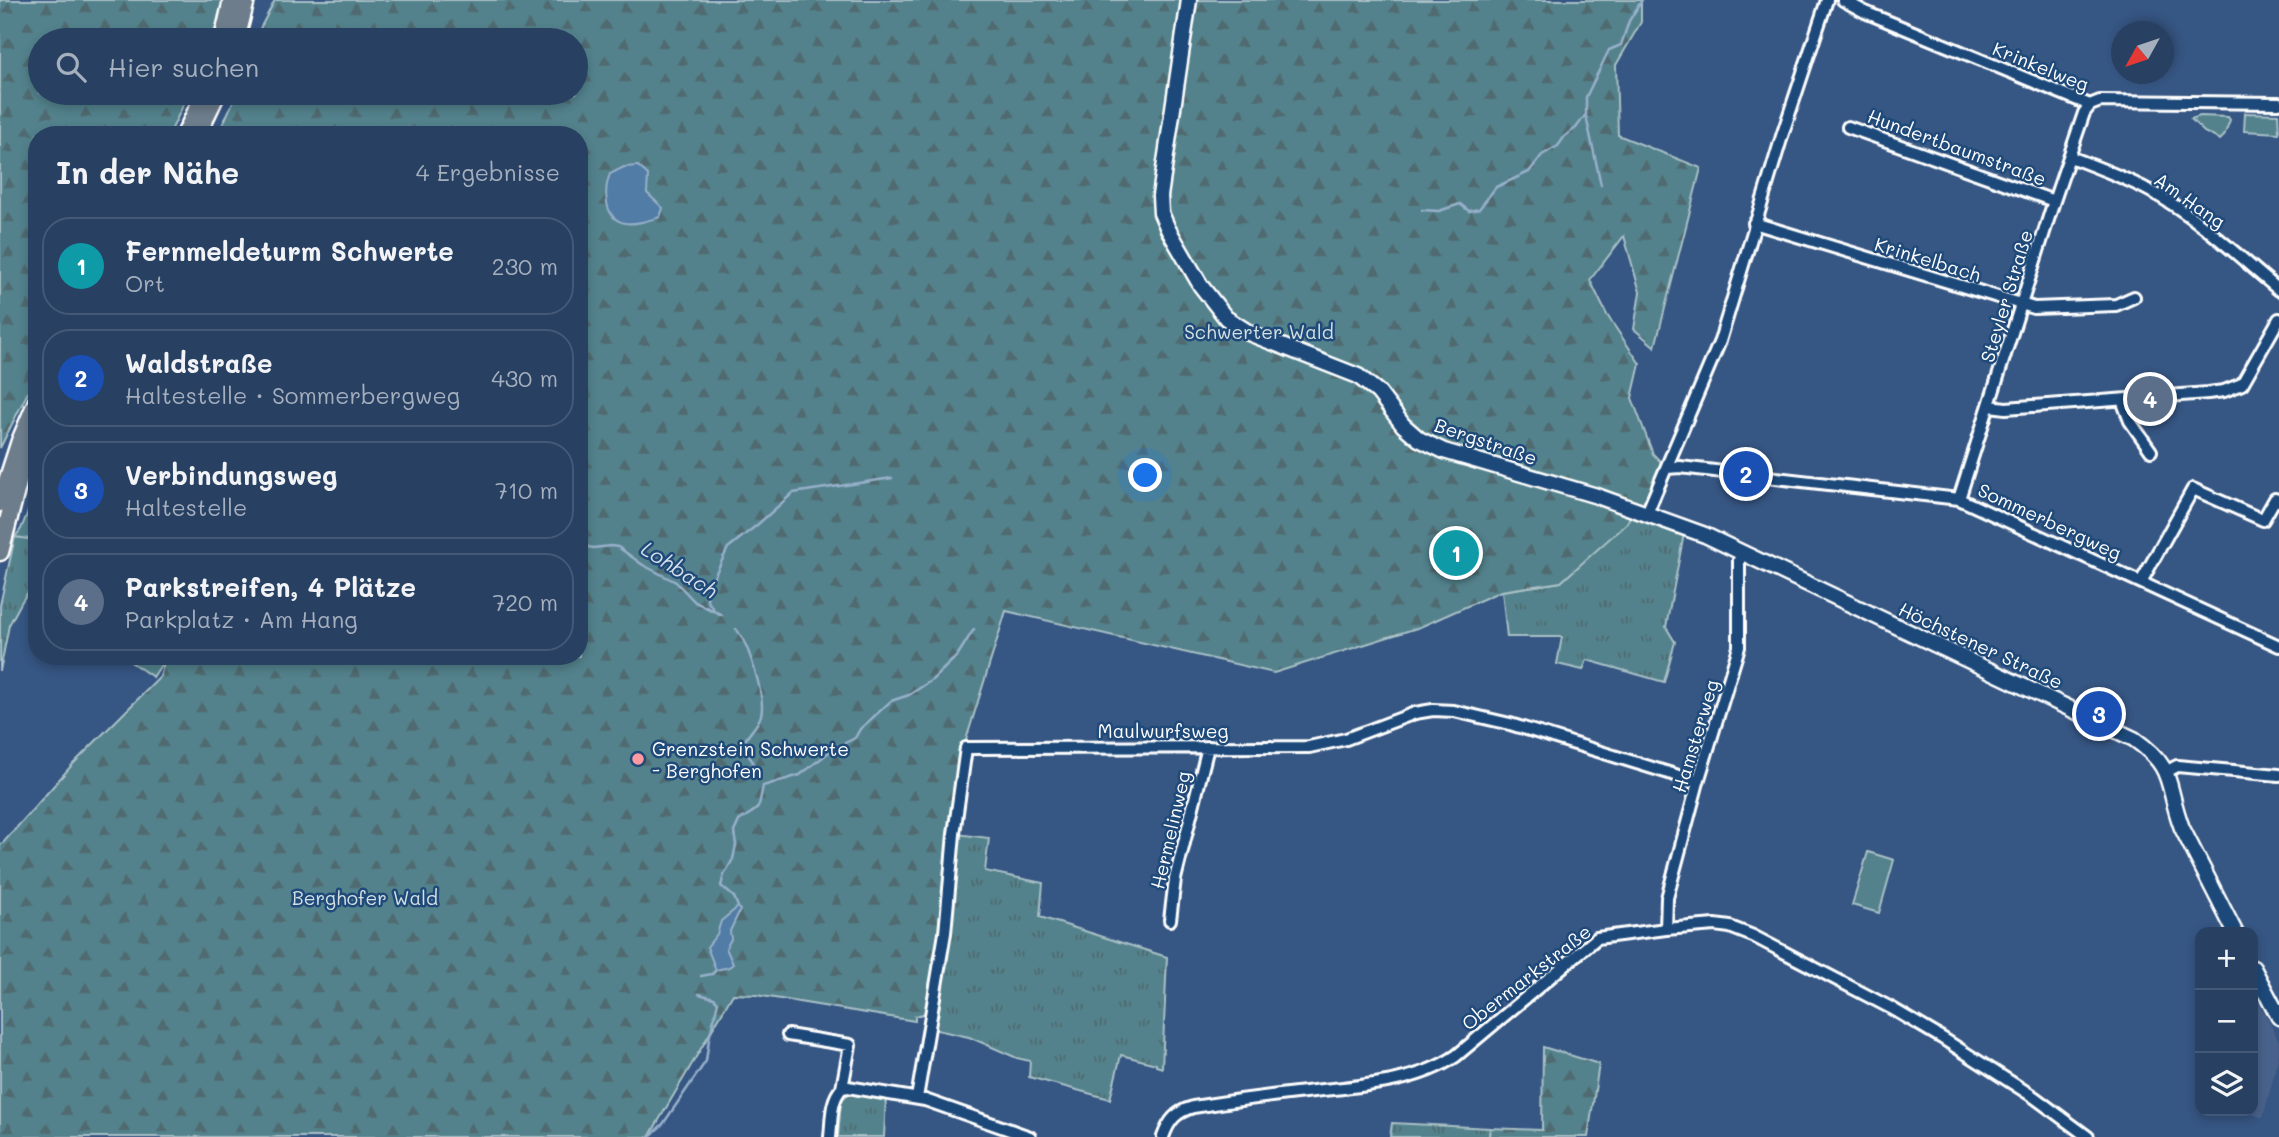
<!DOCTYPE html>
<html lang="de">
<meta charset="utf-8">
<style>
:root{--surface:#284062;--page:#304768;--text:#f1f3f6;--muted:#a5afbe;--line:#445977;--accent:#ff9aa2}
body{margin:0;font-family:Mali,sans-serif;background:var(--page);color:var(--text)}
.controls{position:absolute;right:21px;bottom:21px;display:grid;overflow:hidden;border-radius:14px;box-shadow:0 4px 10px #0003}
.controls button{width:63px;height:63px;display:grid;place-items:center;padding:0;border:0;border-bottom:2px solid var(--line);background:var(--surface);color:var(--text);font:35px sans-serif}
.compass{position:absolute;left:2111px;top:21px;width:63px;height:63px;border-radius:50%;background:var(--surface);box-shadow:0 4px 10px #0003;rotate:230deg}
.you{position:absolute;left:1146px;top:476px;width:24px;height:24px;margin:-18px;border:5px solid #fff;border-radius:50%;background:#1a73e8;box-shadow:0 0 0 10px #1a73e833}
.badge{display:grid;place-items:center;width:46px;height:46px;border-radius:50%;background:var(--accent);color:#fff;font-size:23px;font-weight:700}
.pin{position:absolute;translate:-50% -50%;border:4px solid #fff;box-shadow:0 2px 7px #0006}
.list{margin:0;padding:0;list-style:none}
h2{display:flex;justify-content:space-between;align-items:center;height:91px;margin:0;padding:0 28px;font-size:30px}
h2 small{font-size:23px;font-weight:400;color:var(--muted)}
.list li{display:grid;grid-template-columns:46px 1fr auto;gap:21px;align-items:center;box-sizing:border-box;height:98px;margin:0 14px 14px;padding:0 14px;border:2px solid var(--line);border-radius:28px}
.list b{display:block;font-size:26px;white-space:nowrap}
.list p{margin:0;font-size:23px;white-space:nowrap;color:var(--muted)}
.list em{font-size:23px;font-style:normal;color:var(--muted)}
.icon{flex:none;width:38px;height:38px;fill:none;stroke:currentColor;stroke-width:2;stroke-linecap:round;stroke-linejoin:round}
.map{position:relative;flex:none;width:2279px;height:1137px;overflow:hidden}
.search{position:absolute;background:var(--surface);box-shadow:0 4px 10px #0003;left:28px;top:28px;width:560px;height:77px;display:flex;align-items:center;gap:18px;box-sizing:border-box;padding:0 24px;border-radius:38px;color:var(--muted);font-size:26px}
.panel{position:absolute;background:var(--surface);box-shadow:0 4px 10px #0003;left:28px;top:126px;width:560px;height:539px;border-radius:28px}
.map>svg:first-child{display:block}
.built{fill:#4a628b}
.grass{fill:url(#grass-tufts);stroke:#a9c0c6;stroke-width:2}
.forest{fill:url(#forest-firs);stroke:#a9c0c6;stroke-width:2}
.park{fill:#53828c;stroke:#a9c0c6;stroke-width:2}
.water{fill:#517ba6;stroke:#97b0ca;stroke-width:2}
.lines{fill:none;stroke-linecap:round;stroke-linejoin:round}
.stream{stroke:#97b0ca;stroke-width:2.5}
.minor-casing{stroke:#fff;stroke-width:16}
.secondary-casing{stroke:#fff;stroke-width:19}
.primary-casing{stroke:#fff;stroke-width:21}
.minor{stroke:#1f4a7a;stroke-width:10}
.secondary{stroke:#1f4a7a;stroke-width:14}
.primary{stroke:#6d7d8c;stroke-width:16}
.poi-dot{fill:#ff9aa2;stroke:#1f4a7a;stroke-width:2.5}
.labels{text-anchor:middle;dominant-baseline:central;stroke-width:5;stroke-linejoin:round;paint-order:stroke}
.street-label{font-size:19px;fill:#fff;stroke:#1f4a7a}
.park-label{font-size:19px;fill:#d4e0e2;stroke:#1f4a7a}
.poi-label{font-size:19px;fill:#fff;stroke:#1f4a7a;text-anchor:start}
.water-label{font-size:21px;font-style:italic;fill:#d4dee9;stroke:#1f4a7a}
</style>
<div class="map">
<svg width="2279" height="1137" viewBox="0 0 2279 1137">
<defs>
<pattern id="grass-tufts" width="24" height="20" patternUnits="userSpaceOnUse" patternTransform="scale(1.75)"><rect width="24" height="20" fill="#53828c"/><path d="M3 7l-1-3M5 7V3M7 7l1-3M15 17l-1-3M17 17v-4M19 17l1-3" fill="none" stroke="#506a6f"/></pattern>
<pattern id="forest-firs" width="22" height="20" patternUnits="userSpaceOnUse" patternTransform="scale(1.75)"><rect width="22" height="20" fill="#53828c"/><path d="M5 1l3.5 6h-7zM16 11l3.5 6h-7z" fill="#506a6f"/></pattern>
</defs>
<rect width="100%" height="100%" fill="#365683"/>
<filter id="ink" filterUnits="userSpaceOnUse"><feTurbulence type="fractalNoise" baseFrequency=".0143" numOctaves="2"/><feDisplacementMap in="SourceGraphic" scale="14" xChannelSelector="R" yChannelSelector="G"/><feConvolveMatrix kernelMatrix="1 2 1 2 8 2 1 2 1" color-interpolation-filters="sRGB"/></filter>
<g filter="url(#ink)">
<path class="built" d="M 2253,992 L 2279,1041 L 2279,1055 L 2263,1118 L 2244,1111 L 2253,1111 Z"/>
<path class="grass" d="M 1632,515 L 1684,534 L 1666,627 L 1675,642 L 1664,682 L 1587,660 L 1583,670 L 1557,664 L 1562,637 L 1507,637 L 1502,591 L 1561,582 Z
M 15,537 L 37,540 L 37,579 L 22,601 L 9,625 L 0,671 L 0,605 Z
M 957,834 L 989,838 L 985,871 L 1043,883 L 1040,917 L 1167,957 L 1162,1068 L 1156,1066 L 1156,1064 L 1121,1055 L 1110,1099 L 1029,1077 L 1030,1061 L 1017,1058 L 969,1037 L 932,1029 Z
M 850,1093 L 886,1097 L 884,1137 L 838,1137 L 841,1102 L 842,1099 Z
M 1392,1123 L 1490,1128 L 1489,1137 L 1390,1137 Z"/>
<path class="forest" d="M 0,0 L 223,0 L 212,40 L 40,40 L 40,93 L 189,93 L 169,135 L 37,135 L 37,374 L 0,448 Z
M 275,0 L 1641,0 L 1641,22 L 1616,65 L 1618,135 L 1701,168 L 1655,347 L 1634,329 L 1640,292 L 1624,236 L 1590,280 L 1607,315 L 1640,364 L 1632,398 L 1653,454 L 1661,462 L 1645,504 L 1636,504 L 1627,523 L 1561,582 L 1501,591 L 1420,627 L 1274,673 L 1006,611 L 962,753 L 942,932 L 928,1010 L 923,1014 L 915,1016 L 915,1021 L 756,995 L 733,994 L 649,1137 L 0,1137 L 0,844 L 3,843 L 72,765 L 160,677 L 166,656 L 579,656 L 579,135 L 218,135 L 237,93 L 576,93 L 576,40 L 254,40 Z
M 37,490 L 37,540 L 15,537 L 21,529 Z
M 1543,1047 L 1599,1064 L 1588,1137 L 1489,1137 L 1490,1128 L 1542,1130 Z"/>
<path class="park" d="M 2245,113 L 2278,114 L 2279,133 L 2244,131 Z
M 2200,116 L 2228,117 L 2230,120 L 2224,136 L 2220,140 L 2204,132 L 2191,119 Z
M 122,656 L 167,656 L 153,677 Z
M 1868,852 L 1894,860 L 1879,913 L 1852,905 Z"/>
<path class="water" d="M 638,166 L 648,175 L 647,193 L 663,208 L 660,217 C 649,220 637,225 625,223 C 603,219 604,189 610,174 L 624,167 Z
M 738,907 L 740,910 L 730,931 L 731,939 L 726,948 L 733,964 L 729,967 L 716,970 L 707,947 L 717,934 L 721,921 Z"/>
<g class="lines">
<path class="stream" d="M 1586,116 L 1601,185
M 1422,210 L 1439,211 L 1460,204 L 1469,211 L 1479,209 L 1496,187 L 1529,172 L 1542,155 L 1558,146 L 1565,136 L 1576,128 L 1586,114 L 1586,97 L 1609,50 L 1621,45 L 1629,21 L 1642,0
M 579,545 L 593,548 L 611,546 L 618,547 L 643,565 L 676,582 L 695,602 L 722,615
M 713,579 L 728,548 L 757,525 L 793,493 L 892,478
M 708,588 L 707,600 L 714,610
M 736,629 C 748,642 766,698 761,715 C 758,728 744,735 743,747 L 753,762 L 753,776
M 738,907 L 734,897 L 721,886 L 724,875 L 733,859 L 736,845 L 734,832 L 739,821 C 762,805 757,814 763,786 L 800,775 L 833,749 L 855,738 L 860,729 L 891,701 L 909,695 L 932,680 L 957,656 L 974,629
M 701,976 L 712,974 L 716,970
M 649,1137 L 663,1124 L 706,1061 L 709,1039 L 718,1002 L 714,998 L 699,994"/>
<g class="minor-casing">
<path id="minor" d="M 1843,0 L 1865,12 L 2090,105 L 2100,101 L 2279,103
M 1848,127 L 2054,201
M 2070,157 C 2097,167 2124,177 2150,191 C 2197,216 2238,256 2279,290
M 1754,223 L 2034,308 L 2116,305 L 2134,297
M 2122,400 L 2130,421 L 2151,451
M 1990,406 L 2006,408 L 2208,393 L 2224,391 L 2242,384 L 2279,319
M 1667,468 L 1680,467 L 1959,499 L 2279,646
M 1959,499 L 2054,201 L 2084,113 L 2090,105
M 1647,513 L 1720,341 L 1782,136 L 1827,0
M 2141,582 L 2193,489 L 2263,520 L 2275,499 L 2279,501
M 2166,772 L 2177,766 L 2279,775
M 1170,920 L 1175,879 L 1208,747
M 1666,929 L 1667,898 L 1698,782 L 1739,647 L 1739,560 L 1742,552
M 788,1035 L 850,1045 L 842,1088
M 842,1088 L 848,1087 L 925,1100 L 1030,1137
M 917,1098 L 945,933 L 954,834 L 966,748 L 1309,747 L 1346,739 L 1415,713 L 1433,710 L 1454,711 L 1510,724 L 1698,782
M 830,1137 C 832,1121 830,1100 842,1088
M 1163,1137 C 1169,1120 1176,1112 1193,1107 C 1231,1101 1268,1096 1305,1092 C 1355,1086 1413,1085 1456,1056 L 1597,938 L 1666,929 L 1715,925 L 1730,927 L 1753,936 L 1891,1008 L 1942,1038 L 2034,1097 L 2088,1137"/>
</g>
<g class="secondary-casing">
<path id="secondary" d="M 1189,0 L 1160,196 L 1161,213 L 1168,229 L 1201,286 L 1226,318 L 1251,334 L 1358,376 L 1378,392 L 1403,425 L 1419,439 L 1444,451 L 1597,496 L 1705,535 L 2134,739 C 2177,769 2165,784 2182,828 L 2235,932
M 2253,968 L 2279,1017"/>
</g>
<g class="primary-casing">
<path id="primary" d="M 223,40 L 232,0
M 236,40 L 246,0
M 185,135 L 205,93
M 197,135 L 217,93
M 0,503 L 20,441 L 37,401
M 0,552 L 25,456 L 37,428"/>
</g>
<use href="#minor" class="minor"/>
<use href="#secondary" class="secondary"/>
<use href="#primary" class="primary"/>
</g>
</g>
<circle class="poi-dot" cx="638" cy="759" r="7"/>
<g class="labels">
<g class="street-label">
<text transform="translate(2041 66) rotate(22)">Krinkelweg</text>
<text transform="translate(1957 147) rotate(20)">Hundertbaumstraße</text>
<text transform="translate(2190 200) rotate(35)">Am Hang</text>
<text transform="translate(1928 259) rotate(17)">Krinkelbach</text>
<text transform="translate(2006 296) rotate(-73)">Steyler Straße</text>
<text transform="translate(1486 441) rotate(19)">Bergstraße</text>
<text transform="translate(2050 521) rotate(25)">Sommerbergweg</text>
<text transform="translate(1981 645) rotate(25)">Höchstener Straße</text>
<text x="1163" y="730">Maulwurfsweg</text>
<text transform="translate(1695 736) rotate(-73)">Hamsterweg</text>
<text transform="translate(1170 830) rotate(-77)">Hermelinweg</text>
<text transform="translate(1526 977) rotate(-38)">Obermarkstraße</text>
</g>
<g class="park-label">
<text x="1259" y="331">Schwerter Wald</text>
<text x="365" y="897">Berghofer Wald</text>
</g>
<g class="poi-label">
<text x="652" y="748">Grenzstein Schwerte<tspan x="652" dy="22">- Berghofen</tspan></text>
</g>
<g class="water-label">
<text transform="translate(680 569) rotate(33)">Lohbach</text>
</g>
</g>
</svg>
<div class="controls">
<button>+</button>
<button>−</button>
<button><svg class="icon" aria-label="layers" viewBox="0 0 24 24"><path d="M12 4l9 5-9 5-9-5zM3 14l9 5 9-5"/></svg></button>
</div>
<svg class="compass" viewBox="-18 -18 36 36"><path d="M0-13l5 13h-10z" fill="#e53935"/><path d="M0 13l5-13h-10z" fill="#a5afbe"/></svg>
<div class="you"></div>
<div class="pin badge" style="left:1456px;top:553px;background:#0f9aa8">1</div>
<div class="pin badge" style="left:1746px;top:474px;background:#1a4fb4">2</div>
<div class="pin badge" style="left:2099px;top:714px;background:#1a4fb4">3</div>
<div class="pin badge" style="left:2150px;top:399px;background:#5c6f8a">4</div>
<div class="search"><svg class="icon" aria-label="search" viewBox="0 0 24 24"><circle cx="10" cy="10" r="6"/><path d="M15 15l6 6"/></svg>Hier suchen</div>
<section class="panel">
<h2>In der Nähe<small>4 Ergebnisse</small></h2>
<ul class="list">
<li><span class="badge" style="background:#0f9aa8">1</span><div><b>Fernmeldeturm Schwerte</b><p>Ort</p></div><em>230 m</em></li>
<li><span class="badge" style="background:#1a4fb4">2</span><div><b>Waldstraße</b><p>Haltestelle · Sommerbergweg</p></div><em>430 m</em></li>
<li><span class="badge" style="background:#1a4fb4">3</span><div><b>Verbindungsweg</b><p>Haltestelle</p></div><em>710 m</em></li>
<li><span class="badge" style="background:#5c6f8a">4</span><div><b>Parkstreifen, 4 Plätze</b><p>Parkplatz · Am Hang</p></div><em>720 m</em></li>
</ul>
</section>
</div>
